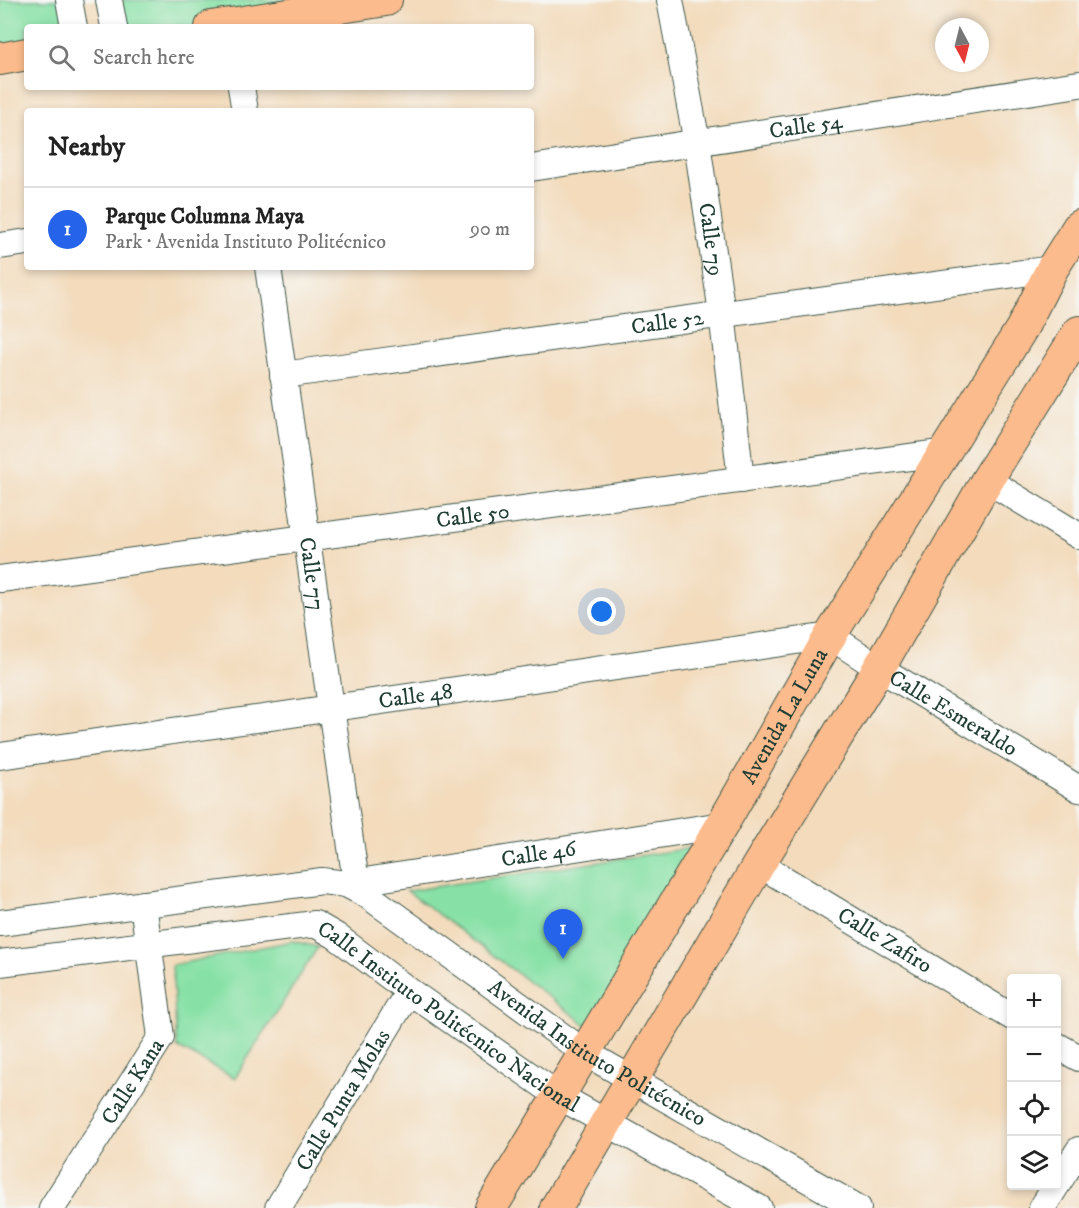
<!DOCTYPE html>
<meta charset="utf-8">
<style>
:root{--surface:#fff;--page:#f6f6f6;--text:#222;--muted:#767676;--line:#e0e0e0;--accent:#2563eb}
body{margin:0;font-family:"IM FELL DW Pica",serif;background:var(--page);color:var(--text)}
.controls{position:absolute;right:18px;bottom:18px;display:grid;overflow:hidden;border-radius:6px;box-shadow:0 3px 9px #0003}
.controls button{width:54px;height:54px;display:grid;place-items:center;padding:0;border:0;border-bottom:2px solid var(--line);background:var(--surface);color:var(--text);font:30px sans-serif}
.compass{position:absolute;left:935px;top:18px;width:54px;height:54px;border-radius:50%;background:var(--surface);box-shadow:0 3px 9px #0003;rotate:173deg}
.you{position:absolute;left:602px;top:612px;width:21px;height:21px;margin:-15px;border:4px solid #fff;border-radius:50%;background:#1a73e8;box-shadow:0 0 0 9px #1a73e833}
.badge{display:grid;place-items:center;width:39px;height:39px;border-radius:50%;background:var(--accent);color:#fff;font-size:20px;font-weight:700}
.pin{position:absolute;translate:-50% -50px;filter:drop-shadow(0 2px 3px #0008)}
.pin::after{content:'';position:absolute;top:32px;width:21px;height:18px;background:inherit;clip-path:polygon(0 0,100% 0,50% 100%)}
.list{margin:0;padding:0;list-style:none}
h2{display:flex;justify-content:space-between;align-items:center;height:78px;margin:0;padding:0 24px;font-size:26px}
h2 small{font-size:20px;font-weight:400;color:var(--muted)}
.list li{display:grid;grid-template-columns:39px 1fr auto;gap:18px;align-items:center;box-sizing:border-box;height:84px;padding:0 24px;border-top:2px solid var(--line)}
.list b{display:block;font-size:22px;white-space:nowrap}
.list p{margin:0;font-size:20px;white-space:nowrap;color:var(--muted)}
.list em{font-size:20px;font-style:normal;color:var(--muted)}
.icon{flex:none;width:33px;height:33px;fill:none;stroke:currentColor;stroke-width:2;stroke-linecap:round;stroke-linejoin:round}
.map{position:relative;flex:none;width:1079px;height:1208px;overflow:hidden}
.search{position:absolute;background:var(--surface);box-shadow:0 3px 9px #0003;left:24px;top:24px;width:510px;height:66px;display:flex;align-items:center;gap:15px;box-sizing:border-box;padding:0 21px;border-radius:6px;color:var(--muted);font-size:22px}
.panel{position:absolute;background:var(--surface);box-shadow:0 3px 9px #0003;left:24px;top:108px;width:510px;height:162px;border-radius:6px}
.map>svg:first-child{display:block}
.green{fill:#87e1a6;stroke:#538f6d;stroke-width:1.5}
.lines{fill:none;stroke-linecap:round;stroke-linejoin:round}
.minor-casing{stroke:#3f5548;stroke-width:28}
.major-casing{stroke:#3f5548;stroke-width:34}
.minor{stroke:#fff;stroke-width:26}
.major{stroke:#fbbb8c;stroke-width:32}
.labels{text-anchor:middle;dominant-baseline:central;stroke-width:4.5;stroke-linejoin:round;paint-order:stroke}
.street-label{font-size:22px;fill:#1f3d34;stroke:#f6f6f2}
</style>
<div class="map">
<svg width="1079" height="1208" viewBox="0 0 1079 1208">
<rect width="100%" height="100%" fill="#f6f6f2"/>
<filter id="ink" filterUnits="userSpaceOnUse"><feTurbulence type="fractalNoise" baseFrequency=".0167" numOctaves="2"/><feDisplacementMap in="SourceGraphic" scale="12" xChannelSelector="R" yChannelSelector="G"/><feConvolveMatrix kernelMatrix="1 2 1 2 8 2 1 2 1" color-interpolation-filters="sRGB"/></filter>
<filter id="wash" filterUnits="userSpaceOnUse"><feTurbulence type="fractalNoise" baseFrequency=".008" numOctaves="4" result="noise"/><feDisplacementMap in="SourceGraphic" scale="24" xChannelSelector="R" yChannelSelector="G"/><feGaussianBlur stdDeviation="1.35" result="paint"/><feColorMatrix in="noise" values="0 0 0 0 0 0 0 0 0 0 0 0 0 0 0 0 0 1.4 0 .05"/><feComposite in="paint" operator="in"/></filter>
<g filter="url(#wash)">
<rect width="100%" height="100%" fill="#f3dbbc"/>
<path class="green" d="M 0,0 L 69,0 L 74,27 L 27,27 L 27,54 L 0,59 Z
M 109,0 L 382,0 L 201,27 L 114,27 Z
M 691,848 L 589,1027 L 407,891 Z
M 293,941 L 318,947 L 235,1078 L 177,1047 L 172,965 Z"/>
</g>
<g filter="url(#ink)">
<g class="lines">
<g class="minor-casing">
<g id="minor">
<path d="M 69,0 L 74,27"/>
<path d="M 109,0 L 114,27"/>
<path id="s1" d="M 670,0 L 697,143 L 722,313 L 741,480"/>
<path d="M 241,87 L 245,111"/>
<path id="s2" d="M 531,168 L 1079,84"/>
<path d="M 0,246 L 27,242"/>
<path id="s3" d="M 268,267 L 356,882"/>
<path id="s4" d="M 283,375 L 1052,269"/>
<path d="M 987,480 L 1079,536"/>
<path id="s5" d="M 0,579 L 947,452"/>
<path id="s6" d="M 0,756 L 830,636 L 879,668 L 1079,789"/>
<path id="s7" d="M 759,864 L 1012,1017"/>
<path id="s8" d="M 346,884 L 722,825"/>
<path id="s9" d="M 0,923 L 322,881 L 346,884 L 367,895 L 584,1052 L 858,1208"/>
<path id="s10" d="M 0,963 L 315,924 L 336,936 L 409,991 L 559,1096 L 759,1208"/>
<path d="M 1056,1045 L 1079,1058"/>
<path id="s11" d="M 52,1208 L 161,1037 L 143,904"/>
<path id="s12" d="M 278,1208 L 409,991"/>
<path d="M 1042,1208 L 1079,1150"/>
</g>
</g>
<g class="major-casing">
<g id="major">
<path d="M 211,27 L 386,0"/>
<path d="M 0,59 L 27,54"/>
<path id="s13" d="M 491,1208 L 722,825 L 830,636 L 1022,328 L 1052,269 L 1079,226"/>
<path d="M 556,1208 L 759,864 L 879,668 L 987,480 L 1079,332"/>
</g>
</g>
<use href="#minor" class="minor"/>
<use href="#major" class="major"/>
</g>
</g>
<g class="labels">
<g class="street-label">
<text stroke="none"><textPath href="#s2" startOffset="278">Calle 54</textPath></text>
<text stroke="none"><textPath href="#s1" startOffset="243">Calle 79</textPath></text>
<text stroke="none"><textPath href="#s4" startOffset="388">Calle 52</textPath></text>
<text stroke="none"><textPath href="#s5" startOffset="477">Calle 50</textPath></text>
<text stroke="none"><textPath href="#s3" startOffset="310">Calle 77</textPath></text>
<text stroke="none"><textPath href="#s6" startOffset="420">Calle 48</textPath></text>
<text stroke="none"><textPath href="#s6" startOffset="984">Calle Esmeraldo</textPath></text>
<text stroke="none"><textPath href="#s13" startOffset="573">Avenida La Luna</textPath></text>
<text stroke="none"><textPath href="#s8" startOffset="195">Calle 46</textPath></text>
<text stroke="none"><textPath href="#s7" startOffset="147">Calle Zafiro</textPath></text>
<text stroke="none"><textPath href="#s10" startOffset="480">Calle Instituto Politécnico Nacional</textPath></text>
<text stroke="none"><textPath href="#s9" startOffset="652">Avenida Instituto Politécnico</textPath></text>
<text stroke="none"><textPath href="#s11" startOffset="150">Calle Kana</textPath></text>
<text stroke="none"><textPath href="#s12" startOffset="126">Calle Punta Molas</textPath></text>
</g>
</g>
</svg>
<div class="controls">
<button>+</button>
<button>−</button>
<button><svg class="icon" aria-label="locate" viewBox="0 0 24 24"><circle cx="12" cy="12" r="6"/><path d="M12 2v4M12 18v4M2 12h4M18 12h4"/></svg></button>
<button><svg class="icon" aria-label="layers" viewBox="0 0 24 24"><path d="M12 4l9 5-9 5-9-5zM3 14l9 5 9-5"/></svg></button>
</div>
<svg class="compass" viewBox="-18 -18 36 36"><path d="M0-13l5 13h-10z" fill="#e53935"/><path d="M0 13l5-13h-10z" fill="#767676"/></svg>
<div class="you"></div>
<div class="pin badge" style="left:563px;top:959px">1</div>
<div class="search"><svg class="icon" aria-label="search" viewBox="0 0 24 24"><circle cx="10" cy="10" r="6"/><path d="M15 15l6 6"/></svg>Search here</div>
<section class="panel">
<h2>Nearby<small></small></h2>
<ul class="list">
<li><span class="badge">1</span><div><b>Parque Columna Maya</b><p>Park · Avenida Instituto Politécnico</p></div><em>90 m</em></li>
</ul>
</section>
</div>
